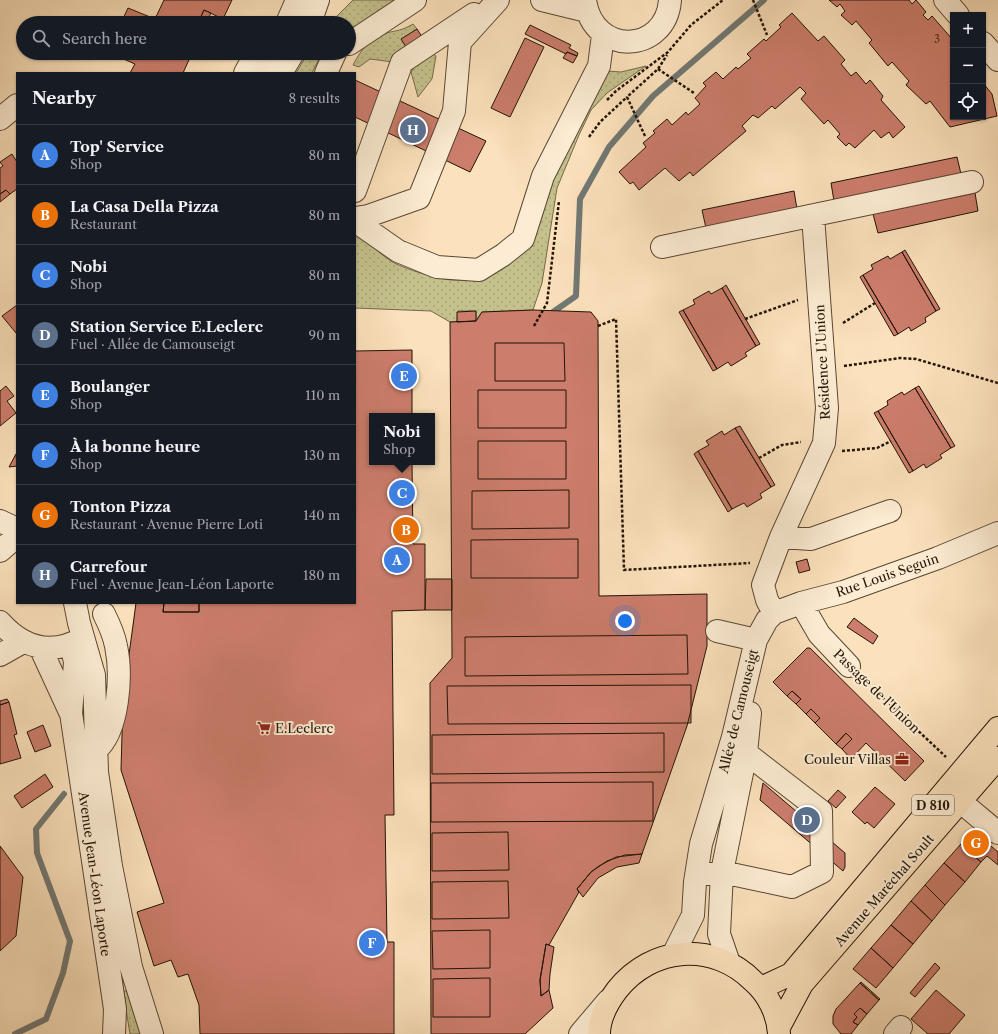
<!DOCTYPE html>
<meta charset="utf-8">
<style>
:root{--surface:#171b24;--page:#242831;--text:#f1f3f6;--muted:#9ea1a6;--line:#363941;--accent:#8c9099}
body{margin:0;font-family:"Libre Caslon Text",serif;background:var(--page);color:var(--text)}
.controls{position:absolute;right:12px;top:12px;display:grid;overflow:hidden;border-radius:0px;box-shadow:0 1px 3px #0004}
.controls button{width:36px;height:36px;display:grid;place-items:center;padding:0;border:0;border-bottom:1px solid var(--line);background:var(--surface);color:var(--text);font:20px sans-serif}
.you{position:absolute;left:625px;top:621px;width:14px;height:14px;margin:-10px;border:3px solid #fff;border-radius:50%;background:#1a73e8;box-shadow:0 0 0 6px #1a73e833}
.badge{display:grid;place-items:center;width:26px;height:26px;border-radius:50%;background:var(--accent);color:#fff;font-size:13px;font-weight:700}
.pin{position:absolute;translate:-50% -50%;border:2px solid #fff;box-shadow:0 1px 4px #0006}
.popup{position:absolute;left:369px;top:413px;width:66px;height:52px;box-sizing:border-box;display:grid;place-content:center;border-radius:0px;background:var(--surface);filter:drop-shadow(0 1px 3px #0005);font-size:13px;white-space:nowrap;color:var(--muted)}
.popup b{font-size:15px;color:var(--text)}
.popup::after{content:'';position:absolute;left:50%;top:100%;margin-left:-8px;border:8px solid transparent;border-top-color:var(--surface)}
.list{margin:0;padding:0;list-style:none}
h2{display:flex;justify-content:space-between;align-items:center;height:52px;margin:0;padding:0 16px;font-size:17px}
h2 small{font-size:13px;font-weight:400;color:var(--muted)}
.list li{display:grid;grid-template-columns:26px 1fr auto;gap:12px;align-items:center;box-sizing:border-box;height:60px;padding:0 16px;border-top:1px solid var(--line)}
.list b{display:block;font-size:15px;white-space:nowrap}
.list p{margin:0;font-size:13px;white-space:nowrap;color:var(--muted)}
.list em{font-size:13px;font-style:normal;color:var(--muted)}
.icon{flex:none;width:22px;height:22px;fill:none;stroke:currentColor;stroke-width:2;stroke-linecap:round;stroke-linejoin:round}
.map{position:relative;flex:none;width:998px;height:1034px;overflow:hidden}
.search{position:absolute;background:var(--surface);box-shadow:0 1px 3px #0004;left:16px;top:16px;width:340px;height:44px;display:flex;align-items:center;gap:10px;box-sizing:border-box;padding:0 14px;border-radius:22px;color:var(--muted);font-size:15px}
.panel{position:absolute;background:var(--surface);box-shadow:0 1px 3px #0004;left:16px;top:72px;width:340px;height:532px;border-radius:0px}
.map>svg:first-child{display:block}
.grass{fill:url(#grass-dots);stroke:#746a49}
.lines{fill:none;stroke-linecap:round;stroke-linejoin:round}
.stream{stroke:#717873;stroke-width:6}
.building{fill:#cc7d6c;stroke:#231405}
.minor-casing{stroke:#594733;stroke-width:24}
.major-casing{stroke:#231405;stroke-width:24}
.path{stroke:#231405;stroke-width:2.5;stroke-dasharray:3 2;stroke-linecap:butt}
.minor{stroke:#fcecd3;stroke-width:22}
.major{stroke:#fbe1bc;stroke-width:22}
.labels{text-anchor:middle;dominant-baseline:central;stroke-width:4;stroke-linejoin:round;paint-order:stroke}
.number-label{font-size:11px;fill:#4d2e1f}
.shield{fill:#fcecd3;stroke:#645543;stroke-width:1}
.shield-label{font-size:12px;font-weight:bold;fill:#231405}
.street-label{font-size:13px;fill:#231405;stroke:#fcecd3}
.poi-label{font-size:13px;fill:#231405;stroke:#fcecd3;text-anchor:start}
</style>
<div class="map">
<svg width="998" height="1034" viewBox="0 0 998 1034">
<defs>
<pattern id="grass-dots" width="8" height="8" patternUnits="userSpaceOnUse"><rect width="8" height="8" fill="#c4c18d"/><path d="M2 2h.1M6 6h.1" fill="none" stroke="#a8a578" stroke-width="1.8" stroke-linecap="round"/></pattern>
</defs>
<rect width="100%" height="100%" fill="#fbe1bc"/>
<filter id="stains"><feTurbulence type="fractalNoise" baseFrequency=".005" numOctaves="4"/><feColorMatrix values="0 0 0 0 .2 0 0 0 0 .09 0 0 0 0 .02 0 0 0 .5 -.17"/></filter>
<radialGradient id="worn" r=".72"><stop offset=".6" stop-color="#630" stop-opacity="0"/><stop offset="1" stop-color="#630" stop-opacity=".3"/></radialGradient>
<path class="grass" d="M 353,0 L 396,0 L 349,34 L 349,23 L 330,23 Z
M 413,24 L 417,29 L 407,48 L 393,62 L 370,59 L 359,67 L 353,65 C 361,50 369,38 386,33 C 398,30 401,31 413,24 Z
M 308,53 L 322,53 L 312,73 L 296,73 Z
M 433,54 L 436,56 L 432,79 L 418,97 L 411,72 L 415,65 Z
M 646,66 L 607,93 L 591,110 L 579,135 L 557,188 L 542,283 L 533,310 L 482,312 L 476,321 L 476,311 L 458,311 L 457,322 L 450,322 L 431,311 L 355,308 L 355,233 C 368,241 378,253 391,261 C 401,268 443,281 455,280 C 469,280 481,276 494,272 L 552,177 L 606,71 L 621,72 Z
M 123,991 L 128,991 L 142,1034 L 130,1034 Z"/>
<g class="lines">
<path class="stream" d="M 553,312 L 576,296 L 580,199 L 609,147 L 653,96 L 764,0
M 15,1034 L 46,1019 L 63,973 L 70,941 L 37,853 L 36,829 L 64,794"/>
</g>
<path class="building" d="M 164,0 L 232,0 L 223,19 L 204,10 L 198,23 L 121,23 L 128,8 L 155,19 Z
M 829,0 L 909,0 L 912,4 L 916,0 L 926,12 L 923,15 L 928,20 L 932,16 L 953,40 L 951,45 L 953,47 L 953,117 L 983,117 L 983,83 L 992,94 L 997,116 L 950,127 L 930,101 L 926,104 L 906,85 L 909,81 L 892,62 L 888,66 L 869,43 L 872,40 L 856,21 L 852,25 L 841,15 L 845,11 L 840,4 L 837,7 Z
M 204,10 L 211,13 L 206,23 L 198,23 Z
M 792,13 L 818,41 L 824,36 L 845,60 L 841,64 L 851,76 L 856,72 L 866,84 L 870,80 L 883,96 L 881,100 L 905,127 L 893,138 L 889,132 L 881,138 L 874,130 L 855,148 L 849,143 L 846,146 L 837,137 L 840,134 L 828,120 L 824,124 L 801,99 L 806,93 L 800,87 L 775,109 L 772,106 L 758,118 L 753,115 L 742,126 L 746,131 L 693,176 L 690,172 L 679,181 L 665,168 L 639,190 L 633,182 L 630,184 L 619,172 L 646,147 L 643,143 L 655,133 L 653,131 L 667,119 L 672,125 L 686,112 L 688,115 L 700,104 L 695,98 L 706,86 L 703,83 L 716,72 L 723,79 L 736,67 L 738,69 L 751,58 L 747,54 L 764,39 L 766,41 L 781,27 L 779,25 Z
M 530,25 L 571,45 L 569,48 L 578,53 L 577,56 L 567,52 L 566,54 L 525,34 Z
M 417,29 L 433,54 L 417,64 L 401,39 Z
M 525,38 L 544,47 L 510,117 L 491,108 Z
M 567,52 L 577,56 L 573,63 L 563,58 Z
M 110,53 L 192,53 L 183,73 L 130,73 L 135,64 Z
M 355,80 L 486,141 L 470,172 L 355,117 Z
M 12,154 L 17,162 L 17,189 L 10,194 L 6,190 L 0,194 L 0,168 L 3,166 L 0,162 Z
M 957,157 L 961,174 L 834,201 L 831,183 Z
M 6,190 L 10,194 L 0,202 L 0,194 Z
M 794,191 L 797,209 L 706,228 L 702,210 Z
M 975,193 L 978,211 L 878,233 L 873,214 Z
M 905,250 L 940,309 L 936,311 L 902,252 Z
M 902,252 L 936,311 L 925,318 L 926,322 L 911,331 L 909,327 L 898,334 L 863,275 L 873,269 L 871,265 L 888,256 L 890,259 Z
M 863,275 L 898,334 L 894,336 L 860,277 Z
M 726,285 L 760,344 L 756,346 L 722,288 Z
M 722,288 L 756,346 L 745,353 L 747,356 L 731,366 L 728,362 L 717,369 L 683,310 L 695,304 L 693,300 L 709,291 L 711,294 Z
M 17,305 L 17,333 L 16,333 L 2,316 Z
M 533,310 L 591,312 L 598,321 L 599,596 L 707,594 L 707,646 L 687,726 L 642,854 L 616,857 L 599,866 L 591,872 L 577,889 L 579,892 L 549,945 L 546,944 L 540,980 L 541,996 L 549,990 L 553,1008 L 525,1034 L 431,1034 L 430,683 L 452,658 L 450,322 L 476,321 L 482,312 Z
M 683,310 L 717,369 L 713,371 L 679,312 Z
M 476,311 L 476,321 L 457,322 L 457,312 Z
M 495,343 L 564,343 L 565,381 L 495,381 Z
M 412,350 L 412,416 L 372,416 L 372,462 L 412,462 L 413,544 L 425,544 L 425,610 L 392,611 L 394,815 L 385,815 L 387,942 L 394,942 L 394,1034 L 200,1034 L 199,1005 L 188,974 L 178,977 L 171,960 L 154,966 L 137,912 L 164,903 L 121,770 L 123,699 L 136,603 L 164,603 L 163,612 L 199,612 L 199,603 L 355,603 L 355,351 Z
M 6,386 L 14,396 L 7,401 L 16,413 L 0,426 L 0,391 Z
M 919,386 L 955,446 L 951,448 L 915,388 Z
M 915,388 L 951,448 L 940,455 L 942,458 L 926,468 L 924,464 L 913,471 L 878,411 L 888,405 L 887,401 L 902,392 L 904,395 Z
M 478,390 L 566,390 L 566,428 L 478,428 Z
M 878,411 L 913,471 L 909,473 L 874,413 Z
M 740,426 L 759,458 L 775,485 L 771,487 L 735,428 Z
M 735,428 L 771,487 L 760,494 L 762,498 L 747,507 L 744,503 L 732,509 L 698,451 L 709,445 L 706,441 L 722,431 L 724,435 Z
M 478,441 L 566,441 L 566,479 L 478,479 Z
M 698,451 L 732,509 L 728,512 L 694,454 Z
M 16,454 L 17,466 L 9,467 Z
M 569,490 L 569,528 L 472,529 L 472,491 Z
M 578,539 L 578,578 L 471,578 L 471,540 Z
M 807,559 L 810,570 L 799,573 L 796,562 Z
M 426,579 L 452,579 L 452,610 L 425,610 Z
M 164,603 L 199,603 L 199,612 L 163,612 Z
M 854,618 L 878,636 L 873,644 L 847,627 Z
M 687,635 L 688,674 L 465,676 L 465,637 Z
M 807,648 L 810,648 L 924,761 L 905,781 L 866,743 L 851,759 L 842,749 L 852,739 L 846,733 L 836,744 L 815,723 L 820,718 L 811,709 L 806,714 L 796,704 L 801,699 L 792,691 L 787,696 L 773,682 Z
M 691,685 L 691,723 L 448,724 L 447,686 Z
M 792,691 L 801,699 L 796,704 L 787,696 Z
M 7,699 L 9,702 L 0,705 L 0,701 Z
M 9,702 L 17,734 L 14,735 L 21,758 L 0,764 L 0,705 Z
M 811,709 L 820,718 L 815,723 L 806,714 Z
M 43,725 L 51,746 L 35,752 L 27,732 Z
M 664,733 L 664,772 L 432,774 L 432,735 Z
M 846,733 L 852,739 L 842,749 L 836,744 Z
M 45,774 L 53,787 L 22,808 L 14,796 Z
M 653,782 L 653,821 L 431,822 L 431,783 Z
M 763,783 L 845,853 L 845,867 L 843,871 L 760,800 Z
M 875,787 L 895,804 L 874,828 L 867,822 L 865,824 L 852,812 Z
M 838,790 L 846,797 L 836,808 L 828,801 Z
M 972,830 L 998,852 L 998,865 L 987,856 L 981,862 L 961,844 Z
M 508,832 L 509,870 L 432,871 L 432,833 Z
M 961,844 L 981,862 L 965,882 L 944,863 Z
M 0,846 L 23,877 L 16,936 L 0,951 Z
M 642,854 L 639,863 L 617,867 L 598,878 L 583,897 L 577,889 L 591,872 L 607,861 L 625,855 Z
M 944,863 L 965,882 L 945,905 L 925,885 Z
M 508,881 L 509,918 L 432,919 L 432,882 Z
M 925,885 L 945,905 L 932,921 L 911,901 Z
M 911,901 L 932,921 L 913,944 L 891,925 Z
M 891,925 L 913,944 L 893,968 L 871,948 Z
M 490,930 L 490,968 L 433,969 L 432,931 Z
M 546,944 L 554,947 L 550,974 L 549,990 L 541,996 L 540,980 Z
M 871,948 L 893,968 L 876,988 L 853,969 Z
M 935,963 L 940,968 L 915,997 L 910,993 Z
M 490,978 L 490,1017 L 433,1017 L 433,979 Z
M 861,982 L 880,999 L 879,1000 L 860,983 Z
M 860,983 L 879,1000 L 867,1014 L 860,1008 L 854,1014 L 857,1017 L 853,1022 L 858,1025 L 851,1034 L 841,1034 L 833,1024 L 833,1016 L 836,1009 Z
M 936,990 L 965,1015 L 949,1034 L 928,1034 L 911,1019 Z
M 860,1008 L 867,1014 L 858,1025 L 853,1022 L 857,1017 L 854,1014 Z"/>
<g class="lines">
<g class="minor-casing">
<path id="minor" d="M 542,0 L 587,11
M 585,0 C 593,57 666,54 670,0
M 945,0 L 958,15
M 287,23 L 297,0
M 310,23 L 318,0
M 983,43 L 998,60
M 349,44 L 415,0
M 245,73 L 256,53
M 263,73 L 274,53
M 281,73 L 293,53
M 326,73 L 335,53
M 0,119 L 17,105
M 355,191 L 402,62 L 474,14
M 355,218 L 368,216 L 419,198 L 454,111 L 460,42 L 498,0
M 355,221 L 398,251 L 437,267 L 479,270 L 503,255 L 523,239 L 543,176 L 599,66 L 603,35
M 662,247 L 972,182
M 0,521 L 17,529
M 781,537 L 811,539 L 890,511
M 0,551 L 17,536
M 75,603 L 79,623 L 94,675 L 97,772 L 111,866 L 131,967 L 152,1034
M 801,603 L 819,634 L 849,666
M 774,613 L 767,600 L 763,585 L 781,537 L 824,443 L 827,408 L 813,216
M 0,622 C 23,648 52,656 83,638
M 717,631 L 756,640
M 71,644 L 75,662 L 71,713 L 115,1009 L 114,1034
M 40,647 L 70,712
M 0,655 L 23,642
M 96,750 C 119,731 122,674 116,646 C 114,635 109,624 104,614
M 961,802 L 998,833
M 707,874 L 722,872 L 792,887 L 822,872 L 821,811 L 746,753 L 737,763
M 673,955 L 693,915 L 695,882 L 701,844 L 733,737 L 756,640 L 767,620 L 774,613 L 801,603 L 843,592 L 938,558 L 998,533
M 729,963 L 719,934 L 722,872 L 746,753 L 750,713
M 580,1034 L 608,1001
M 895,1034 L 901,1027"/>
</g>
<g class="major-casing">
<path id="major" d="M 761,988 L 791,974 L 998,728
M 779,1027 L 802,984 L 998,758
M 599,1034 C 599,1019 608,1002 617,990 C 652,946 713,941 753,981 C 768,994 778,1014 779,1034"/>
</g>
<path class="path" d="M 753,0 L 767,35
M 658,69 L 694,93
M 607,100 L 616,91 L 668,52 L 691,25 L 723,0
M 645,136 L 627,97 L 658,69 L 667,55
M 589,137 L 600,122 L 627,97
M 745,319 L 798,300
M 843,323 L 875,303
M 534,326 L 547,303 L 559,201
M 598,326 L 616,319 L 624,570 L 750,563
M 844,366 L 900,358 L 916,359 L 998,383
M 842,451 L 877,448 L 891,441
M 759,458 L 782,445 L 801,442
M 864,680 L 946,757"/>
<use href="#minor" class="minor"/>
<use href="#major" class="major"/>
</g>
<defs>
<g id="supermarket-bare" transform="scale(1.08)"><path d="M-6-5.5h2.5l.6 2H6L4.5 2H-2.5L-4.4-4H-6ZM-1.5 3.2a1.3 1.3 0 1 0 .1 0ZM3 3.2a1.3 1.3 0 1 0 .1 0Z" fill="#8f2418" stroke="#fcecd3" stroke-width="2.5" paint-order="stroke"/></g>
<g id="office-bare" transform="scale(1.08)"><path d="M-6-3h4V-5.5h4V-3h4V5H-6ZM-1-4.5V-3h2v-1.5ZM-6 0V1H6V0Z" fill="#8f2418" stroke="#fcecd3" stroke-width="2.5" paint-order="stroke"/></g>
</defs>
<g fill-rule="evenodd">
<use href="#supermarket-bare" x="264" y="728"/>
<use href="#office-bare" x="902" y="759"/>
</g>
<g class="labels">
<g class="number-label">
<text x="937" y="39">3</text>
</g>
<rect class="shield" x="912" y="795" width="42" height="20" rx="3"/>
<g class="shield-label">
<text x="933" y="805">D 810</text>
</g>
<g class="street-label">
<text transform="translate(822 362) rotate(-93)">Résidence L'Union</text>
<text transform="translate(887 575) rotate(-19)">Rue Louis Seguin</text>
<text transform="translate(877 691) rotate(44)">Passage de l'Union</text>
<text transform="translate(738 711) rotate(-76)">Allée de Camouseigt</text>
<text transform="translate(95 874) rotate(82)">Avenue Jean-Léon Laporte</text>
<text transform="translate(884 890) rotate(-49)">Avenue Maréchal Soult</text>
</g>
<g class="poi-label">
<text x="275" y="728">E.Leclerc</text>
<text x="891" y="759" text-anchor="end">Couleur Villas</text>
</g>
</g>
<rect width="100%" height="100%" filter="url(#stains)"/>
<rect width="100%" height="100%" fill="url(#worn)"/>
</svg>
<div class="controls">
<button>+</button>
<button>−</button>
<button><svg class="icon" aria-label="locate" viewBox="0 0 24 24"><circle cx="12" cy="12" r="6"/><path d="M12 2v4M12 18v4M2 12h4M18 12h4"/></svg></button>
</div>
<div class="you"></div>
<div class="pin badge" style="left:397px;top:560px;background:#3f7fe0">A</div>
<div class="pin badge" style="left:406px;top:530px;background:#e8710a">B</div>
<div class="pin badge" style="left:402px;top:493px;background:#3f7fe0">C</div>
<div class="popup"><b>Nobi</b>Shop</div>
<div class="pin badge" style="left:807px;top:820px;background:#5c6f8a">D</div>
<div class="pin badge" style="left:404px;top:376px;background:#3f7fe0">E</div>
<div class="pin badge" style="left:372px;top:943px;background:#3f7fe0">F</div>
<div class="pin badge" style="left:976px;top:843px;background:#e8710a">G</div>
<div class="pin badge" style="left:413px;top:130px;background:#5c6f8a">H</div>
<div class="search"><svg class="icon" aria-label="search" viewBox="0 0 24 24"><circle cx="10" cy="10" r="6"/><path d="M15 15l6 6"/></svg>Search here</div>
<section class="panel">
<h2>Nearby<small>8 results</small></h2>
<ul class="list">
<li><span class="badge" style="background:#3f7fe0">A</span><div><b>Top' Service</b><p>Shop</p></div><em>80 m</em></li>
<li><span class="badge" style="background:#e8710a">B</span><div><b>La Casa Della Pizza</b><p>Restaurant</p></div><em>80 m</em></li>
<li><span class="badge" style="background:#3f7fe0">C</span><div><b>Nobi</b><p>Shop</p></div><em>80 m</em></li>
<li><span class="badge" style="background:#5c6f8a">D</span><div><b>Station Service E.Leclerc</b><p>Fuel · Allée de Camouseigt</p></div><em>90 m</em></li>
<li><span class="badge" style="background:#3f7fe0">E</span><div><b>Boulanger</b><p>Shop</p></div><em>110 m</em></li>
<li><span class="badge" style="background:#3f7fe0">F</span><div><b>À la bonne heure</b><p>Shop</p></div><em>130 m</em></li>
<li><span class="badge" style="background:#e8710a">G</span><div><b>Tonton Pizza</b><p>Restaurant · Avenue Pierre Loti</p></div><em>140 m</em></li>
<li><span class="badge" style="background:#5c6f8a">H</span><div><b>Carrefour</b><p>Fuel · Avenue Jean-Léon Laporte</p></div><em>180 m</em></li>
</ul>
</section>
</div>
